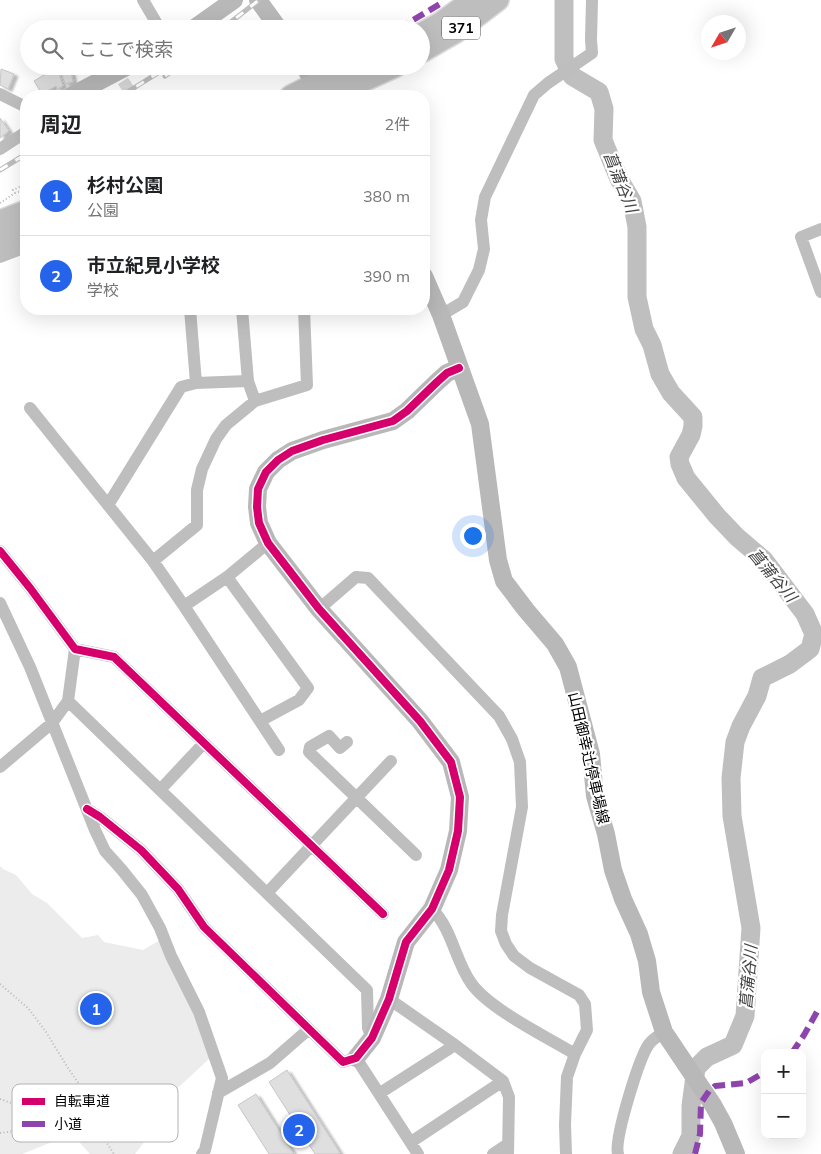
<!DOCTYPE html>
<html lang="ja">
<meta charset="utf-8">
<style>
:root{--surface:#fff;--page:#f2f2f2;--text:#202124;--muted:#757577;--line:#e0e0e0;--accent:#2563eb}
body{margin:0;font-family:Mulish,"Noto Sans JP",sans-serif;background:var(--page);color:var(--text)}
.controls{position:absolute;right:15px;bottom:15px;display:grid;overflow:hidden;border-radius:10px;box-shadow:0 5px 20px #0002}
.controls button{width:45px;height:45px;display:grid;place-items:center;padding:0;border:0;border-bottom:1px solid var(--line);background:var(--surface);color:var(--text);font:25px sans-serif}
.compass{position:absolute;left:701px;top:15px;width:45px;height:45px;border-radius:50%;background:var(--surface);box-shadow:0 5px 20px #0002;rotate:231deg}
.you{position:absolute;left:472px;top:535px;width:18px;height:18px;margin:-12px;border:4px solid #fff;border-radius:50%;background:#1a73e8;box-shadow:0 0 0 8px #1a73e833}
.badge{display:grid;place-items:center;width:32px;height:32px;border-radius:50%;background:var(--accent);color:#fff;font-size:16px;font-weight:700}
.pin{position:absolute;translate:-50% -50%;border:2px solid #fff;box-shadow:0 1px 5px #0006}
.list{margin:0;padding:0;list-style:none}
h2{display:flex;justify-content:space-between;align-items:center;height:65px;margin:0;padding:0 20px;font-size:21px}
h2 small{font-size:16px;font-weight:400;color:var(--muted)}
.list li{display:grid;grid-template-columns:32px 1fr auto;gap:15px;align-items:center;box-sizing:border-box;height:80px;padding:0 20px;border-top:1px solid var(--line)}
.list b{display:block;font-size:19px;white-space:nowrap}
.list p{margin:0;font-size:16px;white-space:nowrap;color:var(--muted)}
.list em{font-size:16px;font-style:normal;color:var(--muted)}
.icon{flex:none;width:28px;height:28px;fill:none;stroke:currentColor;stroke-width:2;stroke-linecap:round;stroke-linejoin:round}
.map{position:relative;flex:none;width:821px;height:1154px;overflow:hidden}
.search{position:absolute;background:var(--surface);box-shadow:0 5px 20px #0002;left:20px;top:20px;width:410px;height:55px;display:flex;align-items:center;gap:12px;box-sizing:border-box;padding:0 18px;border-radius:28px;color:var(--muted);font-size:19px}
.panel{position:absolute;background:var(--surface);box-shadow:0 5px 20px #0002;left:20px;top:90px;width:410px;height:225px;border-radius:20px}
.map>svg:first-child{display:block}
.green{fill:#ececec}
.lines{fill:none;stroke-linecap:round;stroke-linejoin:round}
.river{stroke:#bfbfbf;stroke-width:19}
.building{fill:#dfdfdf;stroke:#c7c7c7;filter:url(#shadow)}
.street-tunnel{stroke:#d9d9d9;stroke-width:12;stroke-dasharray:12 6;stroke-linecap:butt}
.highway-casing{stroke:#dbdbdb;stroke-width:24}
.path{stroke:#b9b9b9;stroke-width:2;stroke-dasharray:1 2.5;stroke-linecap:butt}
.street{stroke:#bebebe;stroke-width:12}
.secondary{stroke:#b8b8b8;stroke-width:18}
.highway{stroke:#bebebe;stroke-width:21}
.rail-casing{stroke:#bebebe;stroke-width:5}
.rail{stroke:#fff;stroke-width:3;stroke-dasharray:9;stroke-linecap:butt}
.quiet{stroke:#8e44ad;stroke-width:6;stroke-dasharray:12 6;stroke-linecap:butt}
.cycleway-casing{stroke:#fff;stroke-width:11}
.cycleway{stroke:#d6006c;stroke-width:8}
.labels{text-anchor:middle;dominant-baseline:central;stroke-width:4.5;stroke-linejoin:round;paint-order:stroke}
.shield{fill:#fff;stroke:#4c4c4c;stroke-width:1}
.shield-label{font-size:14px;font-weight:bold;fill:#000}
.street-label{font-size:15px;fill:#000;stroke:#fff}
.water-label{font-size:16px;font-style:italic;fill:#444;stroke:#fff}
.key{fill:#fff;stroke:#b2b2b2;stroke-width:1}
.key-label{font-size:14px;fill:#000}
</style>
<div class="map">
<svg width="821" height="1154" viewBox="0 0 821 1154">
<defs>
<filter id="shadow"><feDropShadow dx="4" dy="2.5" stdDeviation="1" flood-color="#0004"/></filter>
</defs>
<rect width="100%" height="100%" fill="#fff"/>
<path class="green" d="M 0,866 L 3,869 L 16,875 L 32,894 L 47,903 L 82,938 L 98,935 L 104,942 L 143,950 L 160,940 L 199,1025 L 210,1058 L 169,1096 L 144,1142 L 135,1154 L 90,1154 L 72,1134 L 22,1154 L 0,1154 Z"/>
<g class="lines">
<path class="river" d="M 564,0 L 564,59 L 572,76 L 599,92 L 604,109 L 603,140 L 619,179 L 632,201 L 637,227 L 637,297 L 644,329 L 652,345 L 660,374 L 671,393 L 693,417 L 693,426 L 691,435 L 679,457 L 680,464 L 686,478 L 717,516 L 737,537 L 764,560 L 805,614 L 814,634 L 810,649 L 790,664 L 762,678 L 757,696 L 741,726 L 735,742 L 731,778 L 732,816 L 751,928 L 745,1016 L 733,1045 L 707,1057 L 696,1068 L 691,1106 L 691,1136 L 682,1154"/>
</g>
<path class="building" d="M 59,66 L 70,66 L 73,82 L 65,84 Z
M 57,67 L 63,86 L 57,89 L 56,86 L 42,94 L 34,81 Z
M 1,69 L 14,74 L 8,89 L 0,85 Z
M 0,118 L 9,131 L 0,138 Z
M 287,1070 L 340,1153 L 338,1154 L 315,1154 L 269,1082 Z
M 256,1094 L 294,1154 L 269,1154 L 238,1105 Z"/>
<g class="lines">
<path class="street-tunnel" d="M 123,81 L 133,96"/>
<g class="highway-casing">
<path id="highway" d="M 421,34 L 442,22 L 472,0
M 421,52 L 456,32 L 498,0
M 291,96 L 315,84 L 357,66
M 330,96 L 396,66
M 0,221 L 26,211
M 0,241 L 26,230"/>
</g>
<path class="path" d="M 26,184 L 13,190 L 15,193 L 26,189
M 0,203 L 15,193
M 0,984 L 28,1008 L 46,1032 L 68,1068 L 87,1095 L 91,1119 L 114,1154
M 0,1099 L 28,1109 L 48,1113
M 0,1133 L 16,1131 L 32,1120 L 68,1104 L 81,1086"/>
<path class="street" d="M 143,0 L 160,29
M 0,94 L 26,107
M 0,149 L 26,132
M 821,229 L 801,237 L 821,292
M 0,257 L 26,247
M 190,309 L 196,383
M 242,309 L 248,381 L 255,401
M 441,315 L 463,302 L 479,270 L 484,249 L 481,220 L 485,197 L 534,95 L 548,83 L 592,53 L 591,40 L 592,0
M 30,408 L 153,561 L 184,606 L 279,750
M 108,505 L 181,387 L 196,383 L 248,381
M 0,551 L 30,588 L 75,649 L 114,657 L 383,914
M 153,561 L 197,525 L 197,490 L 202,469 L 216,439 L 226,425 L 255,401 L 307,385 L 304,309
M 227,577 L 308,688 L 299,700 L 260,721
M 0,603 L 30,667 L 95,830 L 105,851 L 122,870 L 142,895 L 160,928 L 171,956 L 199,1012 L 222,1078 L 205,1150 L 202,1154
M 184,606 L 227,577 L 268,543
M 319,609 L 356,577 L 368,578 L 499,716 L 512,739 L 520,762 L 522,807 L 502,915 L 501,931 L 506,944 L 514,956 L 530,968 L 579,995 L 585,1004 L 587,1030 L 575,1054 L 567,1077 L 565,1125 L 566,1154
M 68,701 L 367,990 L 368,1028 L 372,1038
M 347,742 L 340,748 L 329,736 L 310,747 L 309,752 L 416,855
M 0,767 L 52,723 L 68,701 L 75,649
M 160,790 L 204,743
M 87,809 L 100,817 L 141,850 L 178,889 L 204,927 L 343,1062 L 356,1058 L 418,1154
M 267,893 L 391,761
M 432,909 C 452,929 455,960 471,983 C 489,1009 547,1037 575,1054
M 389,999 L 455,1045 L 503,1081 L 509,1097 L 508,1154
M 218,1093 L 270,1063 L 309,1029
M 380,1093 L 455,1045
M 411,1142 L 503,1081
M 493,1154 L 508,1144
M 618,1154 C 614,1139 639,1058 649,1044 C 653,1039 658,1036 664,1032"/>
<path class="secondary" d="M 258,0 L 279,29
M 193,29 L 234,0
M 304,66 L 322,96
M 71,96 L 128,66
M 424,276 L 441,315 L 480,424 L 498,560 L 504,581 L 526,610 L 555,644 L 568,667 L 591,754 L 595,796 L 606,834 L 613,870 L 623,899 L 639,934 L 647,961 L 651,992 L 664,1032 L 713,1105 L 723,1123 L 736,1154
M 356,1058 L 372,1038 L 389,999 L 406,942 L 432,909 L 449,870 L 458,831 L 460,797 L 451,762 L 420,721 L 319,609 L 268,543 L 259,523 L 257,507 L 258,489 L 266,472 L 278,460 L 292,451 L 323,440 L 393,421 L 407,411 L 437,382 L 447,373 L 459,368"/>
<use href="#highway" class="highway"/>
<g class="rail-casing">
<path id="rail" d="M 222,29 L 259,0
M 165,76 L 179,66
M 121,96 L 169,66
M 0,170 L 26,154"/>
</g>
<use href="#rail" class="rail"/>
<path class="quiet" d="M 398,29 L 440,4 L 440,0
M 792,1053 L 804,1035 L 818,1010 L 821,1009
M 695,1154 L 700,1134 L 701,1103 L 709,1091 L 715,1086 L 746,1083 L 765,1072"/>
<g class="cycleway-casing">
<path id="cycleway" d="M 0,551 L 30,588 L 75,649 L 114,657 L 383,914
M 87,809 L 100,817 L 141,850 L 178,889 L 204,927 L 343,1062 L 356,1058 L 372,1038 L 389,999 L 406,942 L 432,909 L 449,870 L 458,831 L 460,797 L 451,762 L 420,721 L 319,609 L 268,543 L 259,523 L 257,507 L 258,489 L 266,472 L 278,460 L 292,451 L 323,440 L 393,421 L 407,411 L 437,382 L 447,373 L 459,368"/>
</g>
<use href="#cycleway" class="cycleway"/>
</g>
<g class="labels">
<rect class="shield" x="442" y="16.5" width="38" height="23" rx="4"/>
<g class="shield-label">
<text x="461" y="28">371</text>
</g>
<g class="street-label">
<text transform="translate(589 758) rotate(77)">山田御幸辻停車場線</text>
</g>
<g class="water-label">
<text transform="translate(621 182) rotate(68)">菖蒲谷川</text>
<text transform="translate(773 575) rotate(50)">菖蒲谷川</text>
<text transform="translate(748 977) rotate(-85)">菖蒲谷川</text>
</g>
</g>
<rect x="12" y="1084" width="166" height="58" rx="8" class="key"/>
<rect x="22" y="1098" width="23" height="7" fill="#d6006c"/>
<rect x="22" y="1121" width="23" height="6" fill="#8e44ad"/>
<g class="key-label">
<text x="54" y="1106">自転車道</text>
<text x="54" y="1129">小道</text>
</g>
</svg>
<div class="controls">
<button>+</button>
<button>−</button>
</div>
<svg class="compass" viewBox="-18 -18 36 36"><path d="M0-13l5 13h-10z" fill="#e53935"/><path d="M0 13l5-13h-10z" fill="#757577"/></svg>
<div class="you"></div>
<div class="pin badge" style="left:96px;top:1009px">1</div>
<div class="pin badge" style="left:299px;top:1130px">2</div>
<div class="search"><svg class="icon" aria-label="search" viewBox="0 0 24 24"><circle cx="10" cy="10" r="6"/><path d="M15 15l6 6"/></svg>ここで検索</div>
<section class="panel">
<h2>周辺<small>2件</small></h2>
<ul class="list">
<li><span class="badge">1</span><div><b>杉村公園</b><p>公園</p></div><em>380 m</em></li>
<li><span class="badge">2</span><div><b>市立紀見小学校</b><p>学校</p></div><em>390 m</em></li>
</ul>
</section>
</div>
